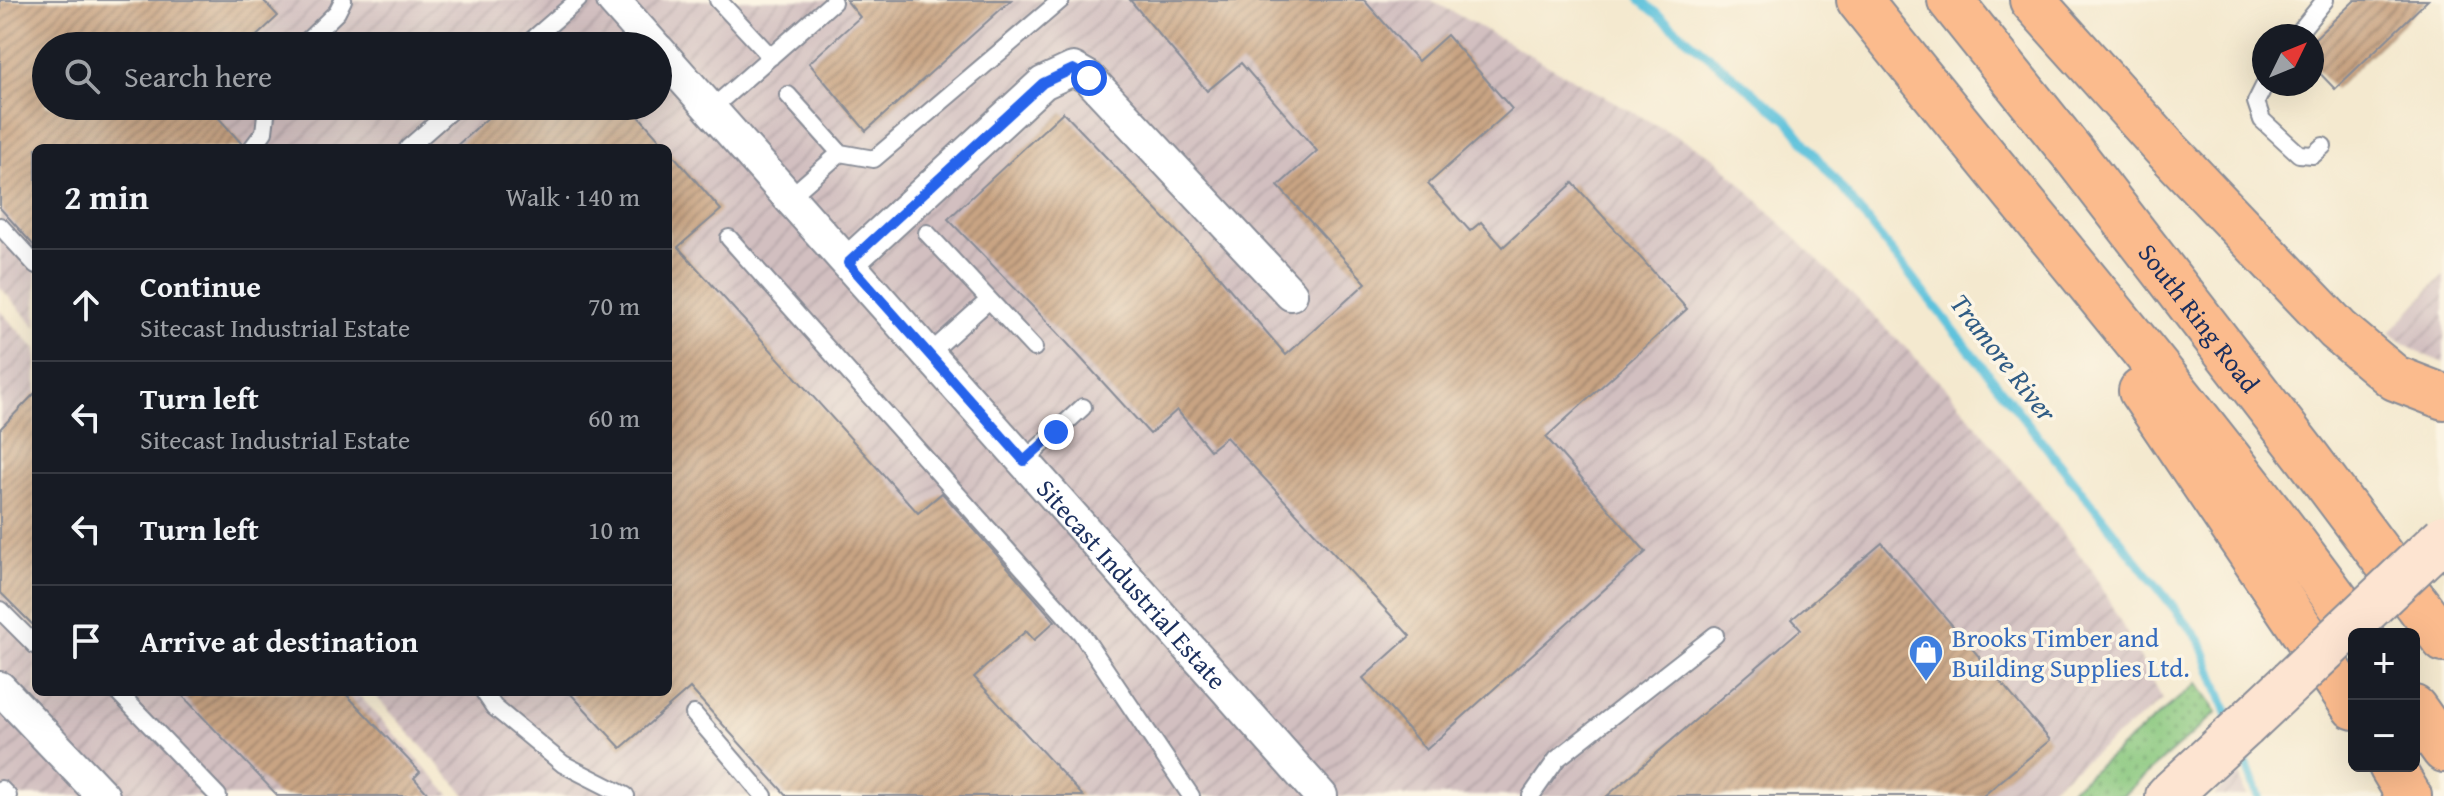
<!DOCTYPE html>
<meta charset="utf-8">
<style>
:root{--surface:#171b24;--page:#20242c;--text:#f1f3f6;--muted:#9ea1a6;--line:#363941}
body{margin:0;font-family:"Gentium Book Plus",serif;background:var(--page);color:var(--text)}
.controls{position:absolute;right:24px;bottom:24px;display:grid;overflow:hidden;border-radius:12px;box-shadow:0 8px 32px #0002}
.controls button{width:72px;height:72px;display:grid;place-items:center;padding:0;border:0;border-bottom:2px solid var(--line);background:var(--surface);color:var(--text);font:40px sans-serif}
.compass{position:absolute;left:2252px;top:24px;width:72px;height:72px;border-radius:50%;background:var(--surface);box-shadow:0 8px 32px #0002;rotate:47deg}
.stop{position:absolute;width:24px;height:24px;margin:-18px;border:6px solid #2563eb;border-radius:50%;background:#fff}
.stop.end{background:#2563eb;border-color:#fff;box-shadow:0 2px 8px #0008}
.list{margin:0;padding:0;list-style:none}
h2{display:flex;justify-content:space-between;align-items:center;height:104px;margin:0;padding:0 32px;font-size:34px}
h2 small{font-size:26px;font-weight:400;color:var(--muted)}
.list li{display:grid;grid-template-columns:52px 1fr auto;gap:24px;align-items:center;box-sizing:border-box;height:112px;padding:0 32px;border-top:2px solid var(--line)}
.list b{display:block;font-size:30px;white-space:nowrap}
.list p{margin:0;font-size:26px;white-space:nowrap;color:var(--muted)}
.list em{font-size:26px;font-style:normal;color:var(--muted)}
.icon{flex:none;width:44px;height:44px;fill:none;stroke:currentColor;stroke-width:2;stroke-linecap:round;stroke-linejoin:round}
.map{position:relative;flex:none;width:2444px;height:796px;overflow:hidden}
.search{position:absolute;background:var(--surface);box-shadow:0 8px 32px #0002;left:32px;top:32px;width:640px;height:88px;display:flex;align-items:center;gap:20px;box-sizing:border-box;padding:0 28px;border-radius:44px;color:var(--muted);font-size:30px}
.panel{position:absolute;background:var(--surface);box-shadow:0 8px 32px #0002;left:32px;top:144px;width:640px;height:552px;border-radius:12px}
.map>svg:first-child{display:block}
.industrial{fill:url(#industrial-furrows);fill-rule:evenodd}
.grass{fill:url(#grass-dots);stroke:#527b6e;stroke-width:2}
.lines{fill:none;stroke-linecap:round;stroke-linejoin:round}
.stream{stroke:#5ec2dc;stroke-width:9}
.building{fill:url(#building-hatch)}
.lane-casing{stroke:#888c96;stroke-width:20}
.street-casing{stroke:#888c96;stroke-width:36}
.secondary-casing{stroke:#888c96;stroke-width:48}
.highway-casing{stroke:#888c96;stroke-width:48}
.lane{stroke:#fff;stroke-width:16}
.street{stroke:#fff;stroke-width:32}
.secondary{stroke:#fde4d1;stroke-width:44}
.highway{stroke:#fbbb8d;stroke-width:44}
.secondary-bridge-casing{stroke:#888c96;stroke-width:48;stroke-linecap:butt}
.secondary-bridge{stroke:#fde4d1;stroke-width:44}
.route{stroke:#2563eb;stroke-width:10}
.labels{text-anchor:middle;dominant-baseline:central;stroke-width:7;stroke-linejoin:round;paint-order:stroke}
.street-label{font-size:26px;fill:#1b2f5e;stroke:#fcf5e5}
.shop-label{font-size:26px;fill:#366cbe;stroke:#fcf5e5;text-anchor:start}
.water-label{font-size:28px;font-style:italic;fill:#2f5b84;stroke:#fcf5e5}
</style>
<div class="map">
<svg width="2444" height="796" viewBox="0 0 2444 796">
<defs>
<pattern id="industrial-furrows" width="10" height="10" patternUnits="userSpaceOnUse" patternTransform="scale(2)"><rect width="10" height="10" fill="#d2bfc0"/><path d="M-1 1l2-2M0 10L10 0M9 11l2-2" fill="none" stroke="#b4a4a7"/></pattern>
<pattern id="grass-dots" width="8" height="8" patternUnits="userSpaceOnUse" patternTransform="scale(2)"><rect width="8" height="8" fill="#88c77e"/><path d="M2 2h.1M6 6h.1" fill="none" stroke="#6ea26a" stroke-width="1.8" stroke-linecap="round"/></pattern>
<pattern id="building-hatch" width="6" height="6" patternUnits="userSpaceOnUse" patternTransform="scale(2)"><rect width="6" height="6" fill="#c9a483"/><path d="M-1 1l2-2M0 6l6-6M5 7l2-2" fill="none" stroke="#a2866e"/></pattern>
</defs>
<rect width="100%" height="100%" fill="#fcf5e5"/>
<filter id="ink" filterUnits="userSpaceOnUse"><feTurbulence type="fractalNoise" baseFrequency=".0125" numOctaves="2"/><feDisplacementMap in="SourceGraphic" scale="16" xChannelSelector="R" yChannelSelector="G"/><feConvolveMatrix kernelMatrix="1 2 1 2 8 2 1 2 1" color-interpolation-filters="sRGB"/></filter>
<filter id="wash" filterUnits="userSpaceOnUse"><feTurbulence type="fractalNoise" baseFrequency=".006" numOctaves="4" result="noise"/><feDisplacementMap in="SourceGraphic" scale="32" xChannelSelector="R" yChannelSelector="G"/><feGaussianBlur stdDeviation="1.8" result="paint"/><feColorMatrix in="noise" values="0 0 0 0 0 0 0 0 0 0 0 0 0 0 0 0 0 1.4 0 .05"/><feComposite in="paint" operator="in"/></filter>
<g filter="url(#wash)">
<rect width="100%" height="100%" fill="#f4e9cf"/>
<path class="industrial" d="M 0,0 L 1431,0 L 1714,157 L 1950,392 L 2092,570 L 2163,700 L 2039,796 L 467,796 L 372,692 L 668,692 L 668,148 L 36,148 L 36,327 L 0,287 ZM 46,46 L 658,46 L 658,106 L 46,106 Z
M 2444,274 L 2444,363 L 2417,352 L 2390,333 Z
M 0,311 L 36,349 L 36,692 L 356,692 L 451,796 L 0,796 Z
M 2238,771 L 2246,796 L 2214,796 Z"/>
<path class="grass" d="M 2197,683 L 2217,712 L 2122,796 L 2063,796 Z"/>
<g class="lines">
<path class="stream" d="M 1640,0 L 1788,121 L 2201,642 L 2230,721
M 2240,747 L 2258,796"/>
</g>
<g id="blocks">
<path class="building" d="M 0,0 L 263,0 L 278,16 L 246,46 L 46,46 L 46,106 L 208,106 L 242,144 L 241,148 L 36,148 L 36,248 L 0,208 Z
M 846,0 L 1011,0 L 866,131 L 809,63 L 860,17 Z
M 1130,0 L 1364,0 L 1418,61 L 1447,35 L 1512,109 L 1428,184 L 1470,231 L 1481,222 L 1503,247 L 1573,183 L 1687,309 L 1546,437 L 1646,552 L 1426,750 L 1363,678 L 1410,636 L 1226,437 L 1210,450 L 1177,410 L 1150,434 L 1057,332 L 948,219 L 1063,112 L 1211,267 L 1286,355 L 1366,283 L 1278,186 L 1317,151 L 1241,63 L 1207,91 Z
M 2355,0 L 2428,0 L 2335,89 L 2312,65 L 2312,41 Z
M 501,106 L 630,106 L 667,148 L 454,148 Z
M 668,149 L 721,210 L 678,247 L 918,513 L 942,493 L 1055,621 L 1034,640 L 1026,631 L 974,677 L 1083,796 L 787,796 L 690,688 L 621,748 L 569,692 L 668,692 Z
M 36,392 L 36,628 L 0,592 L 0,429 Z
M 1882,543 L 2050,740 L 1983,796 L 1607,796 L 1801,629 L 1792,619 Z
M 179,692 L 344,692 L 420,772 L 414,778 L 430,796 L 278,796 Z"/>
</g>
</g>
<g filter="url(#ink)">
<use href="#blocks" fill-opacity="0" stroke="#888c96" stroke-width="2"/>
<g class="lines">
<g class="lane-casing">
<path id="lane" d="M 718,0 L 771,57
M 2296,36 L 2325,0
M 302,46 L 337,12 L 343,0
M 525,46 L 578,0
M 2265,84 L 2256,102 L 2262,120 L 2299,154 L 2313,155 L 2323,146
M 788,95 L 840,153 L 874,159 L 1061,0
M 711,109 L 833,2
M 252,148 L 264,132 L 267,106
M 408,148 L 456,106
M 790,197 L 840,153
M 0,226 L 36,265
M 927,233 L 1034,348
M 729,238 L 1081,633 L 1191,796
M 929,354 L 989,300
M 1024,461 L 1083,407
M 0,610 L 36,646
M 118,692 L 218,796
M 484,692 L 494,707 L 563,764 L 626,796
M 694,714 L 764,796
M 1,789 L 8,796
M 1531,796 L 1557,759 L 1715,635"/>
</g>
<g class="street-casing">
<g id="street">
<path d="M 613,0 L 654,46"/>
<path id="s1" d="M 658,50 L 1321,796"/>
<path d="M 848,263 L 1043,83 L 1073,69 L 1089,78 L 1291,294"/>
<path d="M 0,688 L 103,796"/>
</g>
</g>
<g class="secondary-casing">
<path id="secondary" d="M 2168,796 L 2244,726"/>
</g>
<g class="highway-casing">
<g id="highway">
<path d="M 1859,0 C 2026,211 2204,415 2361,634"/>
<path id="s2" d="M 1950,0 L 2075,156 L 2308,458 L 2444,640"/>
<path d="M 2032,0 L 2164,147 L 2338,330 L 2395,378 L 2444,397"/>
<path d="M 2141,391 L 2354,707"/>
<path d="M 2414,708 L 2444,750"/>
<path d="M 2391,766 L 2409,796"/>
</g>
</g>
<use href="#lane" class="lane"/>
<use href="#street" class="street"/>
<use href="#secondary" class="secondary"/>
<use href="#highway" class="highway"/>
<g class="secondary-bridge-casing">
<path id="secondary-bridge" d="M 2244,726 L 2444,537"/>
</g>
<use href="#secondary-bridge" class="secondary-bridge"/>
</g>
</g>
<g class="lines" filter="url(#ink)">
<path class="route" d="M 1056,432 L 1024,461 L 848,263 L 1043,83 L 1073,69 L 1089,78"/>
</g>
<defs>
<g id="shop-pin" transform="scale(1.8)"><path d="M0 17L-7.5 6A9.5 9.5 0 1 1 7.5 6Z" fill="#3f7fe0" stroke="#fcf5e5"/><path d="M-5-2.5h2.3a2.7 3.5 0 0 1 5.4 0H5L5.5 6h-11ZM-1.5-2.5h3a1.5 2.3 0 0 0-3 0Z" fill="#fff"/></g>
</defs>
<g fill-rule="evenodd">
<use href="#shop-pin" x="1926" y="652"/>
</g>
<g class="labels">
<g class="street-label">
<text stroke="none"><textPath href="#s2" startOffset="404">South Ring Road</textPath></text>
<text stroke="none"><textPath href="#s1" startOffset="714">Sitecast Industrial Estate</textPath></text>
</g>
<g class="shop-label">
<text x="1952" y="637">Brooks Timber and<tspan x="1952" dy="30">Building Supplies Ltd.</tspan></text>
</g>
<g class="water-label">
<text transform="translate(2004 357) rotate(52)">Tramore River</text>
</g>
</g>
</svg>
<div class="controls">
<button>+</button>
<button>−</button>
</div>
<svg class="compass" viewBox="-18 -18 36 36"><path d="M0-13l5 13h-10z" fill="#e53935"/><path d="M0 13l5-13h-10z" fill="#9ea1a6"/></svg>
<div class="stop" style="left:1089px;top:78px"></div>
<div class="stop end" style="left:1056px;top:432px"></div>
<div class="search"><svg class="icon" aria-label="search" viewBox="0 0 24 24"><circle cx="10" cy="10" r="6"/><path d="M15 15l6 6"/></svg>Search here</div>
<section class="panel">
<h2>2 min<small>Walk · 140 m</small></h2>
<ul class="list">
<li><svg class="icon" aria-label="ahead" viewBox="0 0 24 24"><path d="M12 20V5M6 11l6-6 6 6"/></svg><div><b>Continue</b><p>Sitecast Industrial Estate</p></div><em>70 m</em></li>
<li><svg class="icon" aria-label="left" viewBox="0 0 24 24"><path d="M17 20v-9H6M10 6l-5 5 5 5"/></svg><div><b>Turn left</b><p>Sitecast Industrial Estate</p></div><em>60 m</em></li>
<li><svg class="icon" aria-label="left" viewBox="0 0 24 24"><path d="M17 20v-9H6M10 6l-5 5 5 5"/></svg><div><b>Turn left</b></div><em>10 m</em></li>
<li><svg class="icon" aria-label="arrive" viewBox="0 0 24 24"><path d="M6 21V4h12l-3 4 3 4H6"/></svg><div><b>Arrive at destination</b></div></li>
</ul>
</section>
</div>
